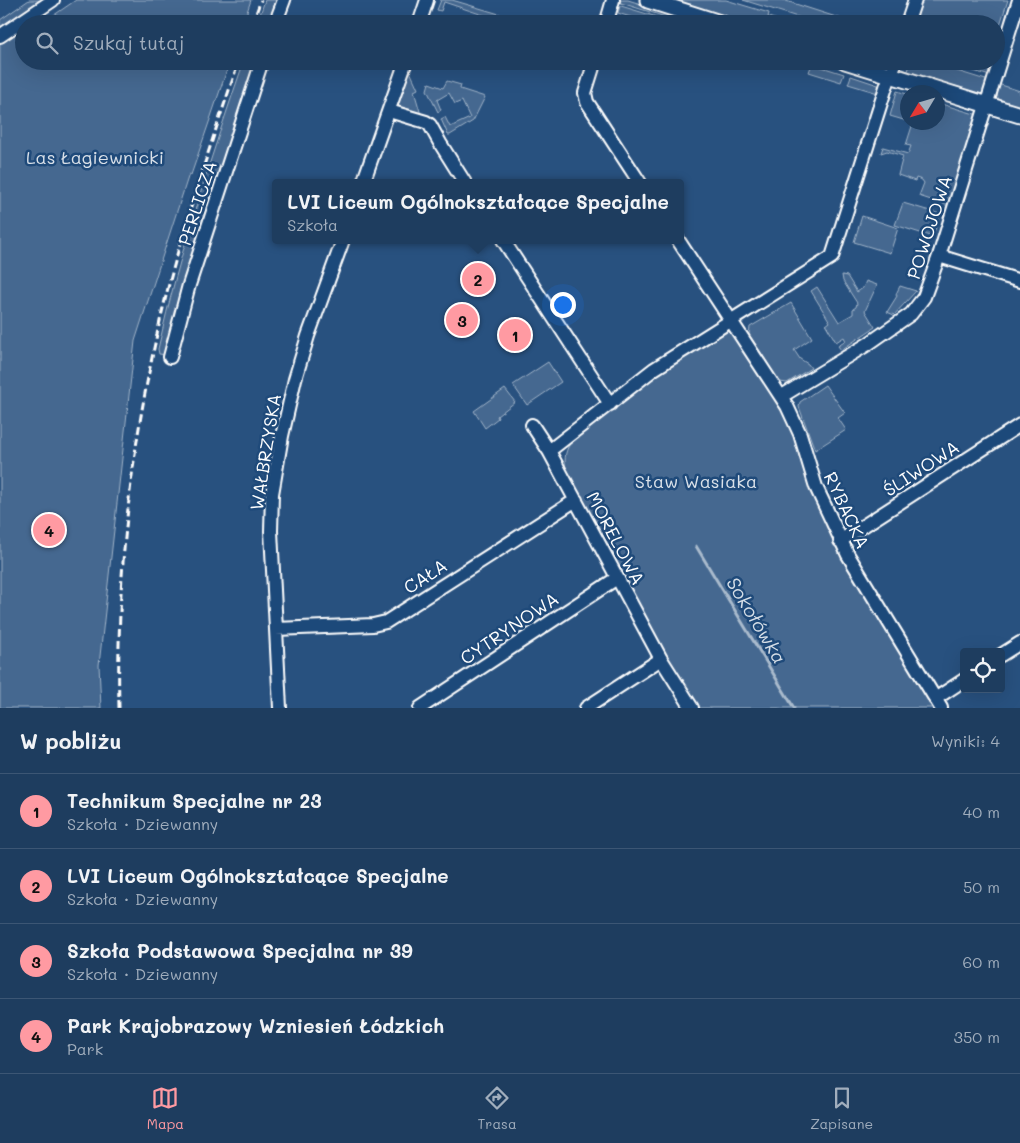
<!DOCTYPE html>
<html lang="pl">
<meta charset="utf-8">
<style>
:root{--surface:#1e3d5f;--page:#264465;--text:#f1f3f6;--muted:#a1aebd;--line:#3c5674;--accent:#ff9aa2}
body{margin:0;font-family:Mali,sans-serif;background:var(--page);color:var(--text)}
.controls{position:absolute;right:15px;bottom:15px;display:grid;overflow:hidden;border-radius:5px;box-shadow:0 5px 20px #0002}
.controls button{width:45px;height:45px;display:grid;place-items:center;padding:0;border:0;border-bottom:1px solid var(--line);background:var(--surface);color:var(--text);font:25px sans-serif}
.compass{position:absolute;left:900px;top:85px;width:45px;height:45px;border-radius:50%;background:var(--surface);box-shadow:0 5px 20px #0002;rotate:232deg}
.you{position:absolute;left:562px;top:304px;width:18px;height:18px;margin:-12px;border:4px solid #fff;border-radius:50%;background:#1a73e8;box-shadow:0 0 0 8px #1a73e833}
.badge{display:grid;place-items:center;width:32px;height:32px;border-radius:50%;background:var(--accent);color:#111;font-size:16px;font-weight:700}
.pin{position:absolute;translate:-50% -50%;border:2px solid #fff;box-shadow:0 1px 5px #0006}
.popup{position:absolute;left:272px;top:179px;width:412px;height:65px;box-sizing:border-box;display:grid;place-content:center;border-radius:5px;background:var(--surface);filter:drop-shadow(0 1px 4px #0005);font-size:16px;white-space:nowrap;color:var(--muted)}
.popup b{font-size:19px;color:var(--text)}
.popup::after{content:'';position:absolute;left:50%;top:100%;margin-left:-10px;border:10px solid transparent;border-top-color:var(--surface)}
.list{margin:0;padding:0;list-style:none}
h2{display:flex;justify-content:space-between;align-items:center;height:65px;margin:0;padding:0 20px;font-size:21px}
h2 small{font-size:16px;font-weight:400;color:var(--muted)}
.list li{display:grid;grid-template-columns:32px 1fr auto;gap:15px;align-items:center;box-sizing:border-box;height:75px;padding:0 20px;border-top:1px solid var(--line)}
.list b{display:block;font-size:19px;white-space:nowrap}
.list p{margin:0;font-size:16px;white-space:nowrap;color:var(--muted)}
.list em{font-size:16px;font-style:normal;color:var(--muted)}
.icon{flex:none;width:28px;height:28px;fill:none;stroke:currentColor;stroke-width:2;stroke-linecap:round;stroke-linejoin:round}
.map{position:relative;flex:none;width:1020px;height:708px;overflow:hidden}
.search{position:absolute;background:var(--surface);box-shadow:0 5px 20px #0002;left:15px;right:15px;top:15px;height:55px;display:flex;align-items:center;gap:12px;box-sizing:border-box;padding:0 18px;border-radius:28px;color:var(--muted);font-size:19px}
.sheet{height:365px;background:var(--surface)}
nav{display:flex;justify-content:space-around;align-items:center;box-sizing:border-box;height:70px;border-top:1px solid var(--line);background:var(--surface);font-size:14px;color:var(--muted)}
nav a{display:grid;justify-items:center;gap:2px}
nav .on{color:var(--accent)}
.map>svg:first-child{display:block}
.green{fill:#446890;stroke:#a2b4c8}
.lines{fill:none;stroke-linecap:round;stroke-linejoin:round}
.stream{stroke:#aabbcd;stroke-width:3}
.minor-casing{stroke:#fff;stroke-width:16}
.tertiary-casing{stroke:#fff;stroke-width:19}
.minor{stroke:#1f4a7a;stroke-width:12}
.tertiary{stroke:#1f4a7a;stroke-width:15}
.rail{stroke:#fff;stroke-width:3;stroke-dasharray:8 4;stroke-linecap:butt}
.labels{text-anchor:middle;dominant-baseline:central;stroke-width:5;stroke-linejoin:round;paint-order:stroke}
.park-label{font-size:18px;fill:#dae1e9;stroke:#1f4a7a}
.street-label{font-size:18px;fill:#fff;stroke:#1f4a7a}
.water-label{font-size:19px;font-style:italic;fill:#d4dde6;stroke:#1f4a7a}
</style>
<div class="map">
<svg width="1020" height="708" viewBox="0 0 1020 708">
<rect width="100%" height="100%" fill="#28517f"/>
<filter id="ink" filterUnits="userSpaceOnUse"><feTurbulence type="fractalNoise" baseFrequency=".02" numOctaves="2"/><feDisplacementMap in="SourceGraphic" scale="10" xChannelSelector="R" yChannelSelector="G"/><feConvolveMatrix kernelMatrix="1 2 1 2 8 2 1 2 1" color-interpolation-filters="sRGB"/></filter>
<g filter="url(#ink)">
<path class="green" d="M 29,0 L 43,0 L 0,29 L 0,20 Z
M 76,0 L 251,0 L 243,24 L 41,24 Z
M 265,0 L 280,0 L 271,24 L 257,24 Z
M 441,0 L 452,0 L 506,16 L 503,24 L 494,24 L 495,19 L 444,2 L 441,11 L 437,10 Z
M 621,0 L 628,0 L 705,24 L 688,24 L 618,2 Z
M 669,0 L 726,0 L 769,13 L 768,17 L 791,24 L 755,24 L 733,17 L 732,21 Z
M 743,0 L 783,0 L 858,24 L 820,24 Z
M 922,0 L 1008,0 L 996,37 L 996,24 L 915,24 Z
M 620,6 L 621,6 L 680,24 L 652,24 L 618,13 Z
M 24,27 L 24,61 L 230,61 L 191,175 L 189,174 L 135,341 L 99,665 L 101,708 L 0,708 L 0,43 Z
M 244,61 L 259,61 L 167,355 L 159,354 L 158,349 C 180,251 211,156 244,61 Z
M 911,61 L 925,61 L 989,81 L 984,93 L 977,95 L 908,74 L 903,69 L 908,71 Z
M 941,61 C 955,61 992,56 990,76 Z
M 812,64 L 844,74 L 841,82 L 809,72 Z
M 409,69 L 418,89 L 414,91 L 421,115 L 401,109 L 397,103 Z
M 851,76 L 878,85 L 879,87 L 878,93 L 848,84 Z
M 447,81 L 461,85 L 460,89 L 485,97 L 473,121 L 450,135 L 448,135 L 441,119 L 445,117 L 450,127 L 470,118 L 462,101 L 455,104 L 449,93 L 437,100 L 441,110 L 438,112 L 427,90 L 429,83 L 443,88 Z
M 998,84 L 1020,91 L 1020,108 L 999,100 L 996,92 Z
M 897,91 L 907,94 L 907,121 L 890,116 Z
M 938,103 L 978,115 L 949,206 L 919,196 L 924,183 L 922,180 L 916,178 L 915,181 L 898,175 L 903,156 L 887,151 L 881,153 L 883,147 L 908,154 L 911,146 L 906,145 L 913,123 L 911,123 L 938,122 Z
M 903,203 L 940,214 L 933,237 L 895,225 Z
M 862,216 L 898,228 L 890,253 L 854,242 Z
M 842,275 L 847,276 L 857,292 L 863,288 L 866,281 L 877,285 L 865,311 L 875,327 L 841,350 L 838,346 L 846,341 L 844,337 L 836,342 L 826,325 L 830,322 L 811,291 L 817,287 L 839,322 L 853,314 L 853,309 L 856,307 L 857,303 L 843,281 Z
M 900,286 L 916,291 L 894,315 L 887,312 L 897,296 L 896,294 Z
M 791,303 L 812,338 L 794,350 L 800,359 L 808,364 L 811,368 L 787,383 L 780,382 L 749,334 L 750,327 Z
M 725,330 L 732,331 L 766,381 L 791,424 L 800,451 L 935,708 L 699,708 L 664,651 L 566,470 C 564,458 565,449 573,440 L 648,379 Z
M 548,362 L 561,382 L 527,405 L 513,385 Z
M 825,385 L 845,413 L 838,418 L 846,430 L 815,450 L 799,407 L 800,402 Z
M 505,389 L 515,402 L 497,416 L 498,418 L 485,428 L 474,411 Z"/>
<g class="lines">
<path class="stream" d="M 696,546 L 794,708"/>
<g class="minor-casing">
<path id="minor" d="M 275,24 L 284,0
M 419,24 L 427,0
M 606,24 L 613,0
M 907,24 L 915,0
M 0,36 L 53,0
M 595,61 L 585,93 L 587,102 L 640,183
M 389,111 L 426,122 L 430,125 L 440,143 L 465,183
M 363,183 L 406,61
M 503,240 L 610,404
M 678,240 L 787,406 L 800,434 L 816,487 L 848,555 L 941,708
M 939,256 L 1020,281
M 170,357 L 189,285 L 262,61
M 782,396 L 868,344 L 911,314 L 924,297 L 939,256 L 1019,0
M 532,425 L 549,451
M 840,541 L 1020,425
M 276,629 L 373,625 L 386,622 L 576,500
M 1001,655 L 1020,643
M 935,699 L 964,680
M 280,708 L 271,531 L 272,494 L 282,436 L 295,379 L 308,336 L 343,240
M 420,708 L 617,578
M 586,708 L 661,659
M 692,708 L 661,659 L 549,451 L 654,369 L 832,257 L 886,87 L 896,61"/>
</g>
<g class="tertiary-casing">
<path id="tertiary" d="M 648,0 L 723,24
M 845,61 L 1020,115"/>
</g>
<use href="#minor" class="minor"/>
<use href="#tertiary" class="tertiary"/>
<path class="rail" d="M 252,24 L 261,0
M 119,708 C 116,568 133,428 167,292 C 187,214 213,137 239,61"/>
</g>
</g>
<g class="labels">
<g class="park-label">
<text x="95" y="157">Las Łagiewnicki</text>
<text x="696" y="481">Staw Wasiaka</text>
</g>
<g class="street-label">
<text transform="translate(197 203) rotate(-72)">PERLICZA</text>
<text transform="translate(929 227) rotate(-72)">POWOJOWA</text>
<text transform="translate(265 452) rotate(-81)">WAŁBRZYSKA</text>
<text transform="translate(921 468) rotate(-33)">ŚLIWOWA</text>
<text transform="translate(847 510) rotate(65)">RYBACKA</text>
<text transform="translate(616 538) rotate(62)">MORELOWA</text>
<text transform="translate(425 576) rotate(-33)">CAŁA</text>
<text transform="translate(509 628) rotate(-34)">CYTRYNOWA</text>
</g>
<g class="water-label">
<text transform="translate(757 620) rotate(59)">Sokołówka</text>
</g>
</g>
</svg>
<div class="controls">
<button><svg class="icon" aria-label="locate" viewBox="0 0 24 24"><circle cx="12" cy="12" r="6"/><path d="M12 2v4M12 18v4M2 12h4M18 12h4"/></svg></button>
</div>
<svg class="compass" viewBox="-18 -18 36 36"><path d="M0-13l5 13h-10z" fill="#e53935"/><path d="M0 13l5-13h-10z" fill="#a1aebd"/></svg>
<div class="you"></div>
<div class="pin badge" style="left:515px;top:335px">1</div>
<div class="pin badge" style="left:478px;top:279px">2</div>
<div class="popup"><b>LVI Liceum Ogólnokształcące Specjalne</b>Szkoła</div>
<div class="pin badge" style="left:462px;top:320px">3</div>
<div class="pin badge" style="left:49px;top:530px">4</div>
<div class="search"><svg class="icon" aria-label="search" viewBox="0 0 24 24"><circle cx="10" cy="10" r="6"/><path d="M15 15l6 6"/></svg>Szukaj tutaj</div>
</div>
<section class="sheet">
<h2>W pobliżu<small>Wyniki: 4</small></h2>
<ul class="list">
<li><span class="badge">1</span><div><b>Technikum Specjalne nr 23</b><p>Szkoła · Dziewanny</p></div><em>40 m</em></li>
<li><span class="badge">2</span><div><b>LVI Liceum Ogólnokształcące Specjalne</b><p>Szkoła · Dziewanny</p></div><em>50 m</em></li>
<li><span class="badge">3</span><div><b>Szkoła Podstawowa Specjalna nr 39</b><p>Szkoła · Dziewanny</p></div><em>60 m</em></li>
<li><span class="badge">4</span><div><b>Park Krajobrazowy Wzniesień Łódzkich</b><p>Park</p></div><em>350 m</em></li>
</ul>
</section>
<nav>
<a class="on"><svg class="icon" aria-label="map" viewBox="0 0 24 24"><path d="M3 6l6-2 6 2 6-2v14l-6 2-6-2-6 2zM9 4v14M15 6v14"/></svg>Mapa</a>
<a><svg class="icon" aria-label="directions" viewBox="0 0 24 24"><path d="M12 3l9 9-9 9-9-9zM9 14v-3h6M13 9l2 2-2 2"/></svg>Trasa</a>
<a><svg class="icon" aria-label="saved" viewBox="0 0 24 24"><path d="M7 4h10v16l-5-4-5 4z"/></svg>Zapisane</a>
</nav>
